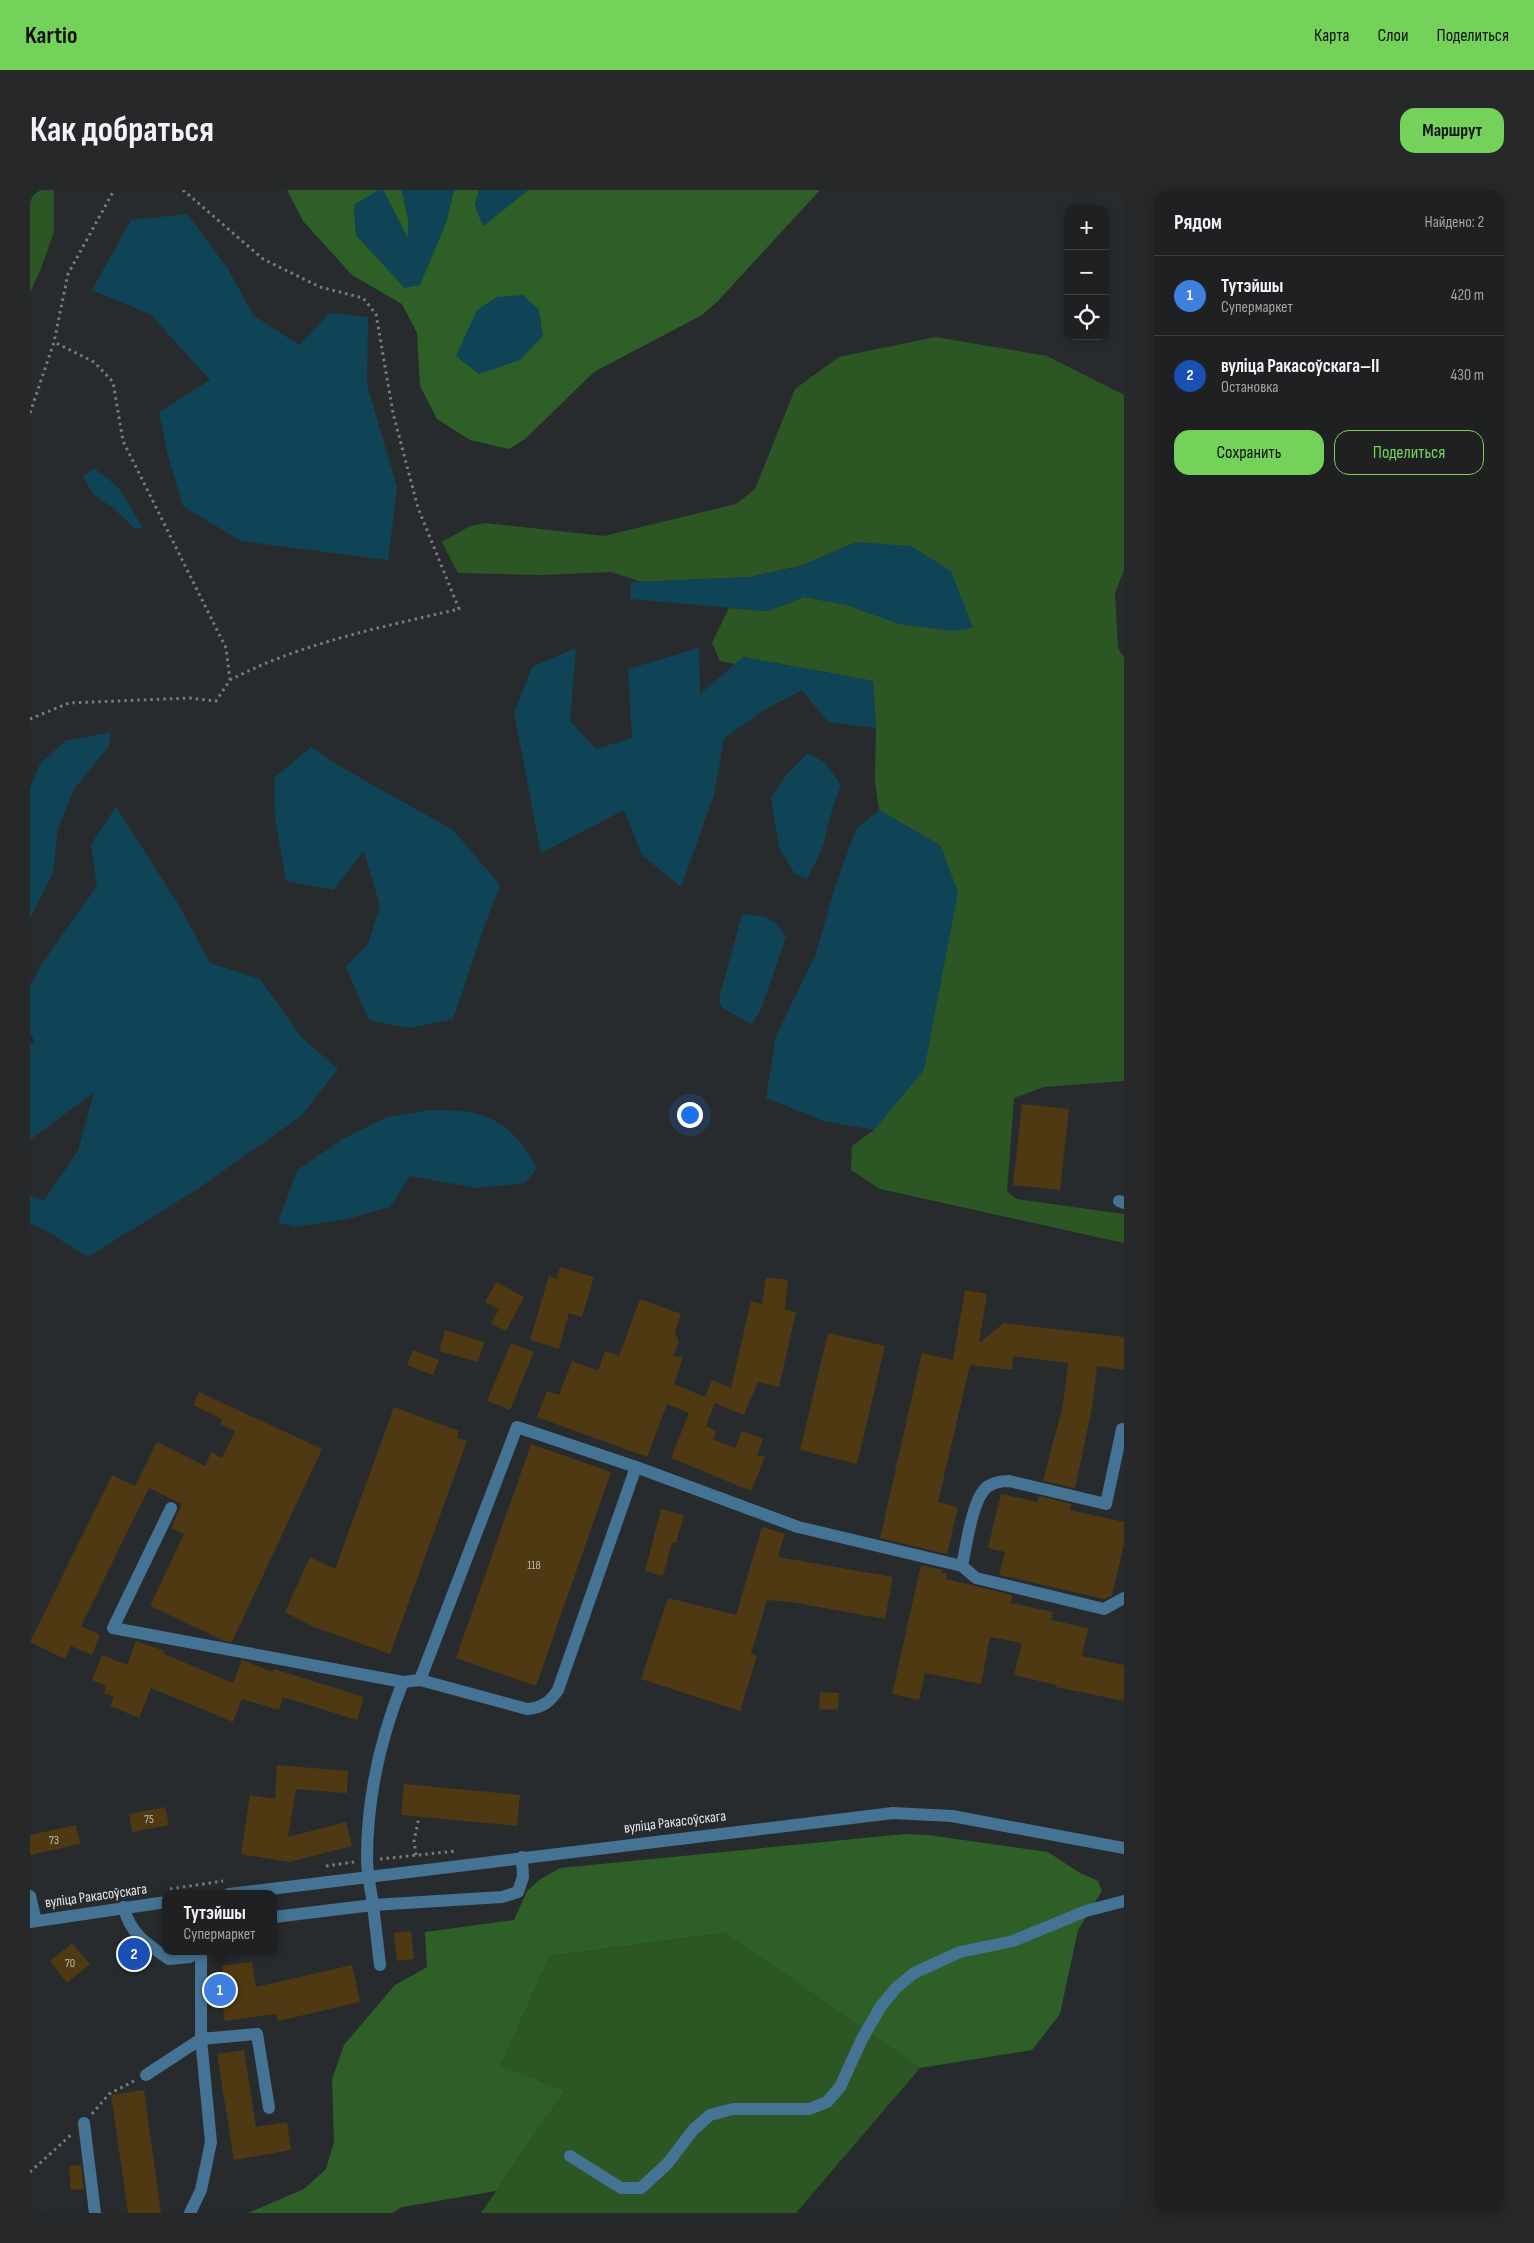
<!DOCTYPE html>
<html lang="ru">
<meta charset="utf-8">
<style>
:root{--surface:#1e2022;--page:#26282a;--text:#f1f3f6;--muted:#a1a3a5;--line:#3c3e40;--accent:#74d25b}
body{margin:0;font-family:"Sofia Sans Condensed",sans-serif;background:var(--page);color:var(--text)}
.controls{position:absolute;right:15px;top:15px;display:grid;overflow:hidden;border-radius:10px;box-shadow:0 2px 12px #0003}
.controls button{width:45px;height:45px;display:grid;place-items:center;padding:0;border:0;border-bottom:1px solid var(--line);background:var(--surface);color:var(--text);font:25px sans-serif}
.you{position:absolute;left:659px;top:924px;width:18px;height:18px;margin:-12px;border:4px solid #fff;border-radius:50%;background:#1a73e8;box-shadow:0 0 0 8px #1a73e833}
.badge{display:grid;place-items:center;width:32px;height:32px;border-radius:50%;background:var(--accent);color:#fff;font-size:16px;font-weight:700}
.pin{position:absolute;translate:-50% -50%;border:2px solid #fff;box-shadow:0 1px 5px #0006}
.popup{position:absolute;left:132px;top:1700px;width:115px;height:65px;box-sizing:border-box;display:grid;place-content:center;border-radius:10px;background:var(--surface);filter:drop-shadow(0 1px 4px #0005);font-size:16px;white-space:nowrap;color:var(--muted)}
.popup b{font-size:19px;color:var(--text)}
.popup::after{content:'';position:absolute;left:50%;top:100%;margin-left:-10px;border:10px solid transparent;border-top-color:var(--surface)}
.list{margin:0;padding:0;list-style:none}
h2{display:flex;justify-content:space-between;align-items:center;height:65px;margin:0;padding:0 20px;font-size:21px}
h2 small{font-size:16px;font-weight:400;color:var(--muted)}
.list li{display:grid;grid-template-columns:32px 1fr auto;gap:15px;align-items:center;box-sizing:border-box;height:80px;padding:0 20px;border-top:1px solid var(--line)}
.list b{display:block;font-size:19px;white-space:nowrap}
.list p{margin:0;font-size:16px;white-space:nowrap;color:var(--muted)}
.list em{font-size:16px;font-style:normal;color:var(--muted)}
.actions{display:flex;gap:10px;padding:15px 20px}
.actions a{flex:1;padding:11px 0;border:1px solid var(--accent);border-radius:15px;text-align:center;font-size:18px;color:var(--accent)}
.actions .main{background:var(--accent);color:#111}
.icon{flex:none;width:28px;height:28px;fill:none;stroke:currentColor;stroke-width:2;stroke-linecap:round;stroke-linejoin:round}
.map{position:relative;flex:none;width:1094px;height:2023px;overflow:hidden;border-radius:15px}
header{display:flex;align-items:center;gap:30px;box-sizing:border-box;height:70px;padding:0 25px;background:var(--accent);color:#111}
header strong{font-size:24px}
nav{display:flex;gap:28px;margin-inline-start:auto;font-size:18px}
.intro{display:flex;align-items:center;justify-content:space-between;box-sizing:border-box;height:120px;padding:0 30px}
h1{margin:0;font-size:35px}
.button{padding:12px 22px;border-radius:15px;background:var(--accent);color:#111;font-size:18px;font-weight:700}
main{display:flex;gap:30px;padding:0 30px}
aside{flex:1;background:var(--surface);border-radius:15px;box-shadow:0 2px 12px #0003}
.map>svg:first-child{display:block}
.green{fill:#2c5725}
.forest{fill:#2e5f26}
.water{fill:#0f4456}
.building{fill:#4e3912}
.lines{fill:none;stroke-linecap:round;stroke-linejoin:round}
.path{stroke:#797c7f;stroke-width:3;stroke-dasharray:2.5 4;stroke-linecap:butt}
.minor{stroke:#457394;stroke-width:12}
.labels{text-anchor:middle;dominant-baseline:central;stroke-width:4.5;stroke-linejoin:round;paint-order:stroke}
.number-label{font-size:12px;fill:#bebab2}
.street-label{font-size:15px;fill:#e3e5e8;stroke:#282b2e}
</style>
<header>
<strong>Kartio</strong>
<nav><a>Карта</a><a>Слои</a><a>Поделиться</a></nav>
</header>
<div class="intro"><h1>Как добраться</h1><a class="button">Маршрут</a></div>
<main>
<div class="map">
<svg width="1094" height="2023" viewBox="0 0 1094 2023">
<rect width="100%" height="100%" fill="#282b2e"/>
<path class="green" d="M 0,0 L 24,0 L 24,42 L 10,81 L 0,102 Z
M 905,147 L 1017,166 L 1094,205 L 1094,380 L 1085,403 L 1088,458 L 1094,468 L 1094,891 L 1014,897 L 984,908 L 977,1001 L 986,1009 L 1094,1024 L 1094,1053 L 850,999 L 821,980 L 822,956 L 844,940 L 911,656 L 849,620 L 845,592 L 846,538 L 843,491 L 713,467 L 705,474 L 690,471 L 682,453 L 699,418 L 738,421 L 774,407 L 817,415 L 870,434 L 924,441 L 827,352 L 770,376 L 720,387 L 612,392 L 581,382 L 513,385 L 428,383 L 412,352 L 440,336 L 455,333 L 574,346 L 706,314 L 725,299 L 765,199 L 809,167 Z
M 695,1743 L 890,1878 L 766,2023 L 451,2023 L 535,1901 L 471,1875 L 520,1766 Z"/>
<path class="forest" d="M 257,0 L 349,0 L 324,15 L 326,45 L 375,98 L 416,33 L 424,0 L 449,0 L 445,15 L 453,36 L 498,0 L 790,0 L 687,112 L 672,125 L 564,182 L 495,249 L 479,259 L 440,250 L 407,229 L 390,196 L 387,143 L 372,114 L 322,85 L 273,31 Z
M 353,0 L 372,0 L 378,29 L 378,49 Z
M 875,1644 L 898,1645 L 1018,1662 L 1050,1683 L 1068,1691 L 1072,1701 L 1048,1740 L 1030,1824 L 1002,1860 L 890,1878 L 695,1743 L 520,1766 L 471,1875 L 535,1901 L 466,2001 L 372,2017 L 362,2023 L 218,2023 L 274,1999 L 296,1979 L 304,1952 L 302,1889 L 314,1855 L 365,1795 L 397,1777 L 395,1742 L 484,1730 L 497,1701 L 509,1690 L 530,1678 Z"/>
<path class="water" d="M 349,0 L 353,0 L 378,48 L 378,29 L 372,0 L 424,0 L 416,33 L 390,95 L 375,98 L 326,45 L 324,15 Z
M 449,0 L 498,0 L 453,36 L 445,15 Z
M 157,24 L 198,79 L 223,125 L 269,155 L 300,123 L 338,127 L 337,195 L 367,297 L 358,370 L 211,351 L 153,316 L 138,266 L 129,222 L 180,190 L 120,124 L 62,100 L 101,30 Z
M 493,105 L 509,120 L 513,146 L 490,170 L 449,184 L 426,166 L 447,120 L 467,107 Z
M 64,278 L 88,297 L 113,338 L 104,338 L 83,318 L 63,304 L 53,286 Z
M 827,352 L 881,356 L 921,381 L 943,438 L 924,441 L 870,434 L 817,415 L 774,407 L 738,421 L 600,409 L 601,392 L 720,387 L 770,376 Z
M 546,458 L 540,531 L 566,559 L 602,548 L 598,479 L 669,458 L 670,504 L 713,467 L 843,491 L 846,538 L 798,532 L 772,500 L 734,520 L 694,548 L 684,605 L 651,697 L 612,665 L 594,620 L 511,663 L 484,523 L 502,477 Z
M 81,542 L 79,556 L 44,599 L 28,639 L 23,683 L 0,728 L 0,598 L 10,574 L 35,551 Z
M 281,557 L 311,577 L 423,640 L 470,695 L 453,740 L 423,829 L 379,838 L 339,830 L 316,777 L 338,754 L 350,716 L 334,661 L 303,700 L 256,691 L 245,627 L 244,588 Z
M 778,563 L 795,573 L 811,595 L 802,620 L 792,659 L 777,689 L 765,684 L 749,658 L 741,608 L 757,584 Z
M 86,617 L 147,712 L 180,773 L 230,789 L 272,848 L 308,879 L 271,926 L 169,998 L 58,1067 L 13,1039 L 0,1034 L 0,1006 L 14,1010 L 48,961 L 64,902 L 0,950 L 0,855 L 5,852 L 0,843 L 0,796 L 11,775 L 67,696 L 61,654 Z
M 849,620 L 911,656 L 928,703 L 894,880 L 844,940 L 794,931 L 736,908 L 746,846 L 785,766 L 806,694 L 826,639 Z
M 712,724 C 735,726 744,726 756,747 L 730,822 L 722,834 L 692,818 L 689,809 Z
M 401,920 C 415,921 431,920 444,923 C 476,931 492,951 507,978 L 495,993 L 447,998 L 380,986 L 360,1017 L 317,1029 L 266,1037 L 248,1033 L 267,980 L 313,949 L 357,927 Z"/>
<path class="building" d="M 992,914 L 1039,919 L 1030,1000 L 983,995 Z
M 530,1077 L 564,1087 L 552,1127 L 539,1123 L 529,1159 L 500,1150 L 519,1086 L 527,1089 Z
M 736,1087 L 758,1090 L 755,1119 L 766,1122 L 749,1197 L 728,1192 L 714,1225 L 685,1213 L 676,1236 L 686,1241 L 683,1249 L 705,1258 L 712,1241 L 733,1249 L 727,1265 L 735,1267 L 721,1301 L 641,1268 L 659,1223 L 637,1214 L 617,1267 L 507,1227 L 517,1201 L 529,1205 L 542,1171 L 568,1181 L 575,1161 L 589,1166 L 610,1109 L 651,1124 L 645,1142 L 649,1152 L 643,1166 L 653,1167 L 644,1194 L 675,1207 L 682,1190 L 701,1198 L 721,1111 L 732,1114 Z
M 466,1092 L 494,1107 L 476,1141 L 461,1134 L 469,1119 L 455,1112 Z
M 935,1100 L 957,1104 L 949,1153 L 974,1133 L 1094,1147 L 1094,1180 L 1067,1176 L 1062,1218 L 1045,1298 L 1013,1291 L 1033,1215 L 1038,1173 L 983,1166 L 982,1180 L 940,1175 L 908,1312 L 928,1317 L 917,1364 L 850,1348 L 892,1163 L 923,1170 Z
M 415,1140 L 454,1152 L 448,1172 L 409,1161 Z
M 798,1143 L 855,1156 L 827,1274 L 770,1260 Z
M 481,1153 L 504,1162 L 480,1220 L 457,1211 Z
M 383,1160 L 409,1170 L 403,1185 L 377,1175 Z
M 169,1202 L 292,1259 L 202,1452 L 195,1451 L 120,1416 L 154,1344 L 141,1338 L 152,1314 L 119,1298 L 51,1436 L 70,1445 L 62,1465 L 41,1456 L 35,1469 L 0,1452 L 82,1285 L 105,1296 L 127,1252 L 175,1276 L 181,1262 L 192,1268 L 205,1241 L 190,1234 L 192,1229 L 163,1215 Z
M 364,1217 L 429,1241 L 427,1248 L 437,1251 L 360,1464 L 284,1437 L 255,1422 L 280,1367 L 305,1379 Z
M 501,1254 L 581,1282 L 506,1496 L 426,1468 Z
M 971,1304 L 1007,1312 L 1009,1306 L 1041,1314 L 1040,1320 L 1094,1332 L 1094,1354 L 1082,1405 L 1075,1409 L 969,1385 L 975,1362 L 958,1358 Z
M 631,1319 L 654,1325 L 646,1353 L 642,1352 L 633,1386 L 615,1381 Z
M 732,1337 L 755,1344 L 748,1367 L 863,1387 L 855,1429 L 761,1412 L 737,1410 L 721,1464 L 727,1466 L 710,1521 L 611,1489 L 638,1408 L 706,1425 Z
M 891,1375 L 913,1380 L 912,1383 L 917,1384 L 916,1389 L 982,1405 L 981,1413 L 1023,1422 L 1021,1430 L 1058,1438 L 1052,1466 L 1094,1475 L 1094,1511 L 1026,1497 L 1026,1495 L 984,1485 L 992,1453 L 960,1447 L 951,1494 L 895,1483 L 889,1510 L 862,1504 Z
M 106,1451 L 135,1461 L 134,1464 L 203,1493 L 212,1470 L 243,1482 L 244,1479 L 334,1507 L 327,1530 L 253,1507 L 249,1520 L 212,1509 L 203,1532 L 121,1498 L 109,1528 L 80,1516 L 84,1507 L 74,1503 L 76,1496 L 62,1490 L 72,1465 L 97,1475 Z
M 790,1502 L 809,1503 L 808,1520 L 789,1519 Z
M 247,1575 L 318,1581 L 317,1603 L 266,1599 L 258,1647 L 316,1632 L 322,1656 L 259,1672 L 211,1664 L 220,1605 L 245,1609 Z
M 374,1594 L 490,1605 L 487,1636 L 371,1625 Z
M 135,1617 L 139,1635 L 102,1642 L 99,1624 Z
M 46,1635 L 50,1654 L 0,1665 L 0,1645 Z
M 381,1741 L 384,1769 L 367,1771 L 364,1743 Z
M 42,1753 L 60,1774 L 37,1793 L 20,1771 Z
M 222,1772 L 226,1797 L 322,1775 L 330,1812 L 248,1831 L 246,1824 L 195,1831 L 193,1817 L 182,1818 L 179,1785 L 193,1783 L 192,1776 Z
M 214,1860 L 226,1937 L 257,1932 L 261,1960 L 204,1970 L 187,1864 Z
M 114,1900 L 131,2023 L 98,2023 L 81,1905 Z
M 51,1975 L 54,1999 L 41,2000 L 39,1976 Z"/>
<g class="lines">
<path class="path" d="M 153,0 L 233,69 L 290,97 L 333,108 L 346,124 L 363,223 L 388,318 L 429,419 C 352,437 271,453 200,490
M 0,223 L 24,152 L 38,84 L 84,0
M 0,529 L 39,513 L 160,508 L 186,511 L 200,490 L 196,458 L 93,251 L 83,192 L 64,172 L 24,152
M 386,1665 L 384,1651 L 389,1627
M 350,1669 L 426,1661
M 296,1676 L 324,1672
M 140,1699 L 193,1691
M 62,1924 L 79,1904 L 104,1891
M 0,1982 L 42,1944"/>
<path class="minor" d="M 1089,1011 L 1094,1013
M 606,1277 L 768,1337 L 932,1376 L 946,1388 L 1074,1419 L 1094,1408
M 141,1318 L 83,1438 L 373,1492 C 350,1549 337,1607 337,1669 C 337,1684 341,1700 343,1715 L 472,1707 L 488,1702 L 493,1687 L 492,1667
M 932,1376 C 936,1358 942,1309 957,1297 C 964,1292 970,1291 979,1291 L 1076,1314 L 1092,1239
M 373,1492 L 390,1490 L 497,1519 C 512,1518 520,1512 528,1500 L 606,1277 L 487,1237 L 390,1490
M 199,1704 L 863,1623 L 922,1626 L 1094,1658
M 0,1706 L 6,1731
M 94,1717 C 99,1743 118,1755 139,1769 L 160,1767 L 165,1761
M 244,1727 L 343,1715 L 350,1775
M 0,1732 L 136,1712
M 171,1761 L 171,1849 L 227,1844 L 239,1918
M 116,1885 L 171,1849 L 181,1952 L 171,2000 L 160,2023
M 54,1933 L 65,2023
M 540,1966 L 591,1998 L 611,1998 L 638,1973 L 663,1940 L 680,1925 L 703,1919 L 779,1919 L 797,1912 L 810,1897 L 832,1849 L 851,1816 L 866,1798 L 884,1783 L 930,1762 L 983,1751 L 1056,1721 L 1094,1711"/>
</g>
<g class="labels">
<g class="number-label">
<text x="504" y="1375">118</text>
<text x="119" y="1629">75</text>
<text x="24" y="1650">73</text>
<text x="40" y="1773">70</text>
</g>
<g class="street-label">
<text transform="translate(645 1632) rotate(-7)">вуліца Ракасоўскага</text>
<text transform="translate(66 1706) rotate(-8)">вуліца Ракасоўскага</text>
</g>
</g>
</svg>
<div class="controls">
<button>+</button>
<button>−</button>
<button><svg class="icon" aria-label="locate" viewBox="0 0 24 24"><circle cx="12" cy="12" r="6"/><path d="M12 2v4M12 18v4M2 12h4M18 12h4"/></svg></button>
</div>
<div class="you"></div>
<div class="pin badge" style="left:190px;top:1800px;background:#3f7fe0">1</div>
<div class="popup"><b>Тутэйшы</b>Супермаркет</div>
<div class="pin badge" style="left:104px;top:1764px;background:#1a4fb4">2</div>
</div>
<aside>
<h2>Рядом<small>Найдено: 2</small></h2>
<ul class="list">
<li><span class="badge" style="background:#3f7fe0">1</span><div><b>Тутэйшы</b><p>Супермаркет</p></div><em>420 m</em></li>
<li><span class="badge" style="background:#1a4fb4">2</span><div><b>вуліца Ракасоўскага–II</b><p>Остановка</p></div><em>430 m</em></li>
</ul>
<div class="actions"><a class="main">Сохранить</a><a>Поделиться</a></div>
</aside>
</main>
